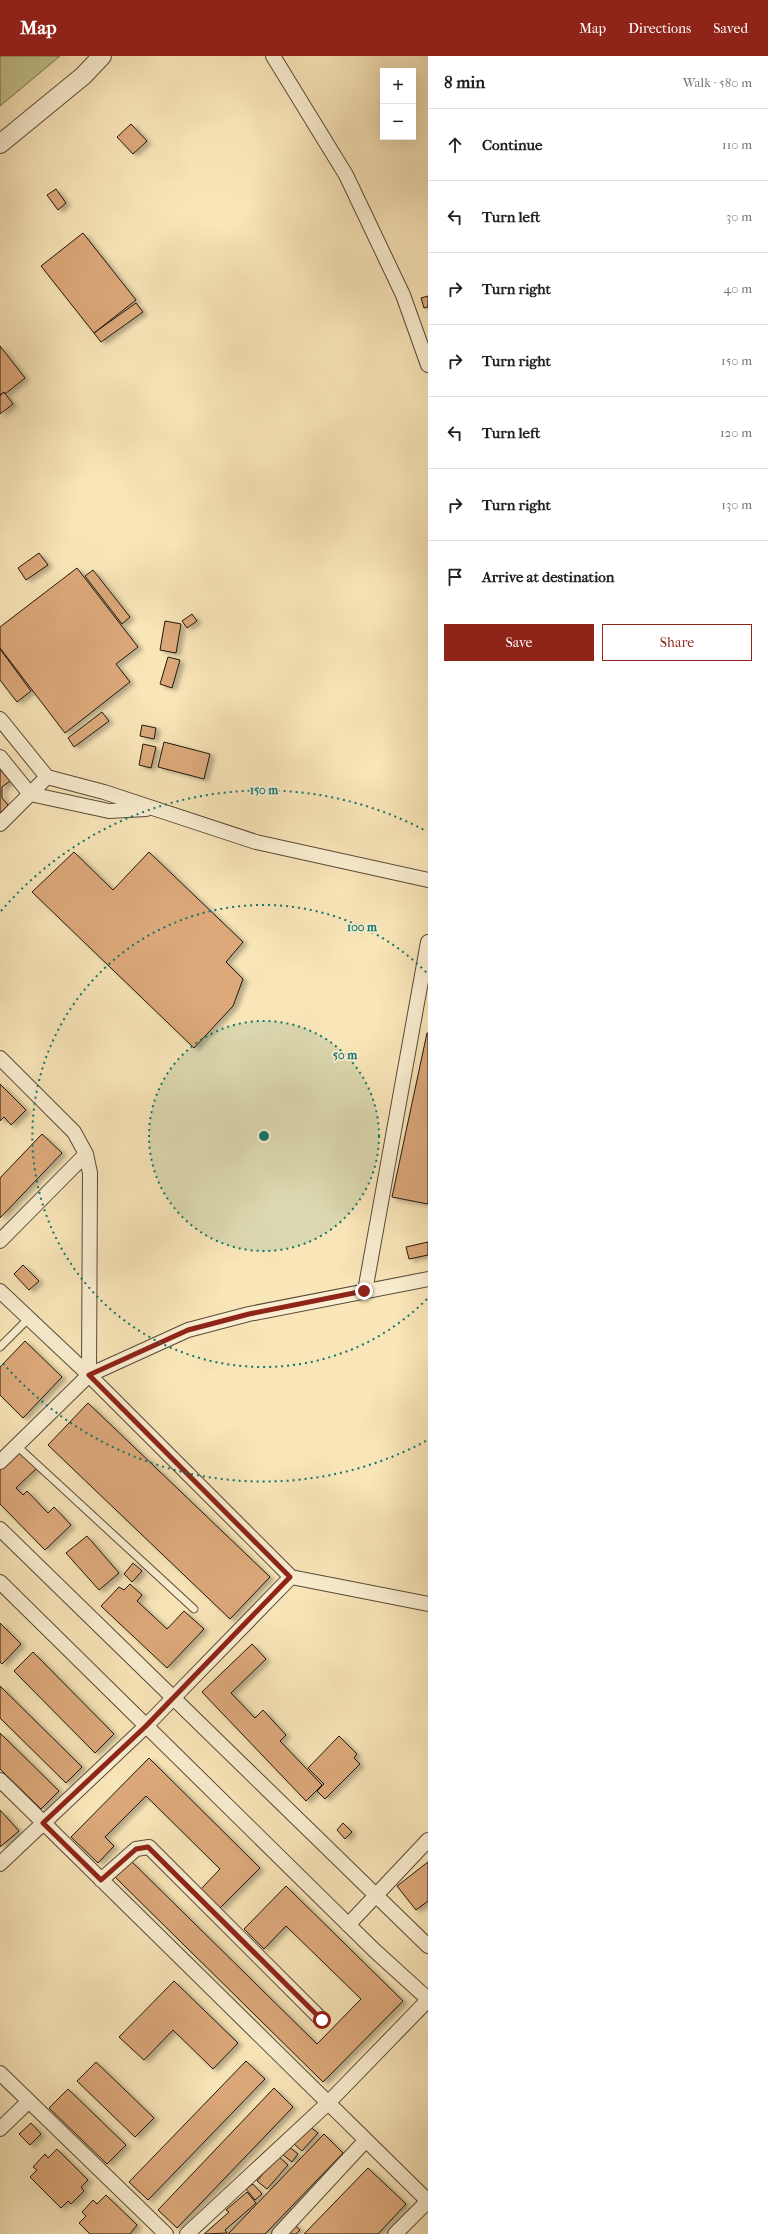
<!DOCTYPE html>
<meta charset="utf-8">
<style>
:root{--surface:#fff;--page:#f2f2f2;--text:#202124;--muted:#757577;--line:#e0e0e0;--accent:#8f2418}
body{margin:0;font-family:"IM FELL French Canon",serif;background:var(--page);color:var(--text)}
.controls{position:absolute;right:12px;top:12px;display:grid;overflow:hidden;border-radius:0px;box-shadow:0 4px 16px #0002}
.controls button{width:36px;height:36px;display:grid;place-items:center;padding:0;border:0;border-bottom:1px solid var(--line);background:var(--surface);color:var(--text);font:20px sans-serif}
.stop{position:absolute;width:12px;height:12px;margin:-9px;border:3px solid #8f2418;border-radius:50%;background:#fff}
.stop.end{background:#8f2418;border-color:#fff;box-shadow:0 1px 4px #0008}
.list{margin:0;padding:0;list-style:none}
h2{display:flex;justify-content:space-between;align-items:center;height:52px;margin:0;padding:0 16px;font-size:17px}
h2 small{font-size:13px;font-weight:400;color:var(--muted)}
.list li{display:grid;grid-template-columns:26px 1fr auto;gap:12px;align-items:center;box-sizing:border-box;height:72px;padding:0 16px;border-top:1px solid var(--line)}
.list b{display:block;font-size:15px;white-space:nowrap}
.list em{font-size:13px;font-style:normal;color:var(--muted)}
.actions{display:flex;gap:8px;padding:12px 16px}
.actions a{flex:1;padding:9px 0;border:1px solid var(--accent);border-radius:0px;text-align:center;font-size:14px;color:var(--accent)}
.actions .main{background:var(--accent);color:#fff}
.icon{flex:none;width:22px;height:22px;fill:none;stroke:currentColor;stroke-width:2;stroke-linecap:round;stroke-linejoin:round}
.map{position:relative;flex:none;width:428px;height:2178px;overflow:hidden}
header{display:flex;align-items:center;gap:24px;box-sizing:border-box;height:56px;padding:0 20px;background:var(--accent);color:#fff}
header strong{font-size:19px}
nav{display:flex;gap:22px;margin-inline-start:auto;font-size:14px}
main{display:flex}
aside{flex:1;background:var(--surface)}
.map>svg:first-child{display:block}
.green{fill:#c3c38a;stroke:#726d4c}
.building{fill:#dca87a;stroke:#22170d;filter:url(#shadow)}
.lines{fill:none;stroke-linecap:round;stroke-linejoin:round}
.service-casing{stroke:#584a38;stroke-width:9}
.minor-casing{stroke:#584a38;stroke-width:16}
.tertiary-casing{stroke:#584a38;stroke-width:20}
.service{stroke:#faeed1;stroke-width:7}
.minor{stroke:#faeed1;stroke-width:14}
.tertiary{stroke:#faeed1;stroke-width:18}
.route{stroke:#8f2418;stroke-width:5}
.ring{fill:none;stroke:#0f766e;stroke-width:2;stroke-dasharray:2 4}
.centre{fill:#0f766e;stroke:#faeed1;stroke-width:2}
.ring-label{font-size:12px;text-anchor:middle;font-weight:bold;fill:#0f766e;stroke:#faeed1;stroke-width:3.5;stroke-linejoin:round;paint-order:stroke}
</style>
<header>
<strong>Map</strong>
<nav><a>Map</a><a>Directions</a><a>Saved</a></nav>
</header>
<main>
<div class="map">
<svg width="428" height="2178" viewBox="0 0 428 2178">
<defs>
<filter id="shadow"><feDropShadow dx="4.5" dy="2.5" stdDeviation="2" flood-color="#0004"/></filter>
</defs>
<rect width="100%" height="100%" fill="#f8e5b8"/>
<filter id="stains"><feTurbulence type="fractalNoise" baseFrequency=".005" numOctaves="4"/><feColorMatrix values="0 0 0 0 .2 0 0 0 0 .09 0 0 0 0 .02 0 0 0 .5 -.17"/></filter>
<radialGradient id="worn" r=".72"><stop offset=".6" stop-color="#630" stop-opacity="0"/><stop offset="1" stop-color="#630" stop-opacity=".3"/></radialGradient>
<path class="green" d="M 0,0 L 60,0 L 0,50 Z"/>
<path class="building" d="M 131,68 L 147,85 L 133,98 L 117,81 Z
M 56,133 L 66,147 L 58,154 L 47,139 Z
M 83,177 L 136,244 L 94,277 L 41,210 Z
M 428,240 L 428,251 L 424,252 L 421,242 Z
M 136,247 L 143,256 L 101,286 L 94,277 Z
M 0,290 L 25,322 L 5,338 L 4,336 L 0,339 Z
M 4,336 L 13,348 L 0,358 L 0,340 Z
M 39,497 L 48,509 L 26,524 L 18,512 Z
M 77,512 L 138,591 L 116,608 L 130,626 L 65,677 L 0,592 L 0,571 Z
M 93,514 L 130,561 L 122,568 L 85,520 Z
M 192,558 L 197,565 L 187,572 L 182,565 Z
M 165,565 L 181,568 L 176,597 L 160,594 Z
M 0,593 L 31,635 L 17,646 L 0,624 Z
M 168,601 L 180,604 L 172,632 L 160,628 Z
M 102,656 L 109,665 L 74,691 L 68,682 Z
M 142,669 L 156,672 L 154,683 L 140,680 Z
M 164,686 L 210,698 L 204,723 L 158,711 Z
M 143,688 L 156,691 L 151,712 L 139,709 Z
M 0,713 L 10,725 L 2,731 L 2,742 L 8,749 L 0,757 Z
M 74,796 L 113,834 L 149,796 L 243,886 L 226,906 L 243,923 L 233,950 L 194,992 L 32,836 Z
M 427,977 L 428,977 L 428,1148 L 392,1141 Z
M 0,1028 L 26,1054 L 11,1069 L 4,1061 L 0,1065 Z
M 42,1078 L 62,1097 L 0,1162 L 0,1122 Z
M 428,1186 L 428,1199 L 409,1203 L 406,1191 Z
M 23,1209 L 39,1225 L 29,1234 L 14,1218 Z
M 25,1285 L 62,1321 L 23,1362 L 0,1339 L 0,1311 Z
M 88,1347 L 270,1521 L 230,1563 L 48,1389 Z
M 19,1394 L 37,1412 L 16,1432 L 23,1439 L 27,1435 L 48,1457 L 54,1451 L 71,1469 L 45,1494 L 0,1448 L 0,1412 Z
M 87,1480 L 119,1517 L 99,1534 L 66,1497 Z
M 133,1507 L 142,1515 L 132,1526 L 124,1518 Z
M 130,1528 L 142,1539 L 137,1545 L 167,1573 L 184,1555 L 204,1573 L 167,1612 L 101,1550 L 119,1531 L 124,1534 Z
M 0,1567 L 21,1588 L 2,1608 L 0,1606 Z
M 252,1588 L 266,1603 L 231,1637 L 255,1662 L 263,1654 L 286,1679 L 280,1685 L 322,1729 L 306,1745 L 202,1636 Z
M 33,1596 L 114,1678 L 95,1697 L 14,1615 Z
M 0,1630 L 82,1711 L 66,1727 L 0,1662 Z
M 0,1677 L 59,1735 L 41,1753 L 0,1713 Z
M 339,1680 L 357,1698 L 354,1702 L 360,1708 L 325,1743 L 317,1735 L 324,1728 L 308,1712 Z
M 149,1702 L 260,1812 L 220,1852 L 201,1833 L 220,1813 L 146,1740 L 105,1781 L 114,1790 L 98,1807 L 71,1781 Z
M 0,1754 L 19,1775 L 0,1791 Z
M 343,1767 L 352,1776 L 345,1783 L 337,1774 Z
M 130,1804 L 317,1988 L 361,1943 L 286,1870 L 264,1893 L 244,1873 L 286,1830 L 403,1945 L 323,2026 L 114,1820 Z
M 428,1806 L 428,1845 L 416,1854 L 397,1830 Z
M 174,1925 L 238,1987 L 213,2013 L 173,1974 L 144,2004 L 119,1981 Z
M 246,2005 L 265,2023 L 148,2144 L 129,2126 Z
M 96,2006 L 154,2062 L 135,2081 L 77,2025 Z
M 274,2032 L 293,2051 L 177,2172 L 158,2154 Z
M 68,2033 L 126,2089 L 107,2108 L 49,2052 Z
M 31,2067 L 41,2078 L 30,2089 L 19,2078 Z
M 309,2070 L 318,2077 L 302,2095 L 294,2088 Z
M 324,2078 L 343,2097 L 265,2178 L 228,2178 Z
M 288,2090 L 298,2098 L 292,2106 L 282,2098 Z
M 57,2093 L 88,2124 L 81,2131 L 84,2135 L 71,2148 L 68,2145 L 61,2152 L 30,2121 L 37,2114 L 33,2111 L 45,2098 L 48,2102 Z
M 278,2100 L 288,2109 L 267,2133 L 257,2125 Z
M 368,2112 L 406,2148 L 378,2178 L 304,2178 Z
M 253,2128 L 262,2138 L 255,2144 L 246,2133 Z
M 247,2136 L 256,2147 L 225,2174 L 227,2177 L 204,2178 L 229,2156 L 226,2154 Z
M 106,2139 L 137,2169 L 130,2178 L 90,2178 L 79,2167 L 86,2160 L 82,2156 L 93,2144 L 97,2148 Z
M 291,2166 L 300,2174 L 296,2178 L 292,2178 L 285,2172 Z"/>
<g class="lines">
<g class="service-casing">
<path id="service" d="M 0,1291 L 29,1262
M 17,1390 L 194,1553"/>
</g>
<g class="minor-casing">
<path id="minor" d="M 273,0 L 346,119 L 403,239 L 428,309
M 0,663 L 47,721 L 104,736 L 256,786 L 428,824
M 0,701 L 30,738 L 109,755 L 146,753
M 0,768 L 47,721
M 0,1002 L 74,1076 L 86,1098 L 90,1117 L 89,1319
M 0,1185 L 86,1098
M 0,1235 L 89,1319 L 291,1521 L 428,1548
M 365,1235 L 428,886
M 0,1406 L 89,1319 L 188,1274 L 249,1258 L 428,1223
M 0,1473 L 428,1890
M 0,1526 L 374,1894 L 428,1943
M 0,1724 L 428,2145
M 0,1808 L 146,1670 L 291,1521
M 101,1824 L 136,1793 L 149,1791 L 322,1964
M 348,1869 L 428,1784
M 0,2017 L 166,2178
M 0,2073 L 29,2045
M 187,2178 L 328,2047 L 428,1944
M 279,2178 L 366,2084
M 395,2178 L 428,2145"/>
</g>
<g class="tertiary-casing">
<path id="tertiary" d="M 0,88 L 83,20 L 102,0"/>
</g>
<use href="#service" class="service"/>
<use href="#minor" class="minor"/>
<use href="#tertiary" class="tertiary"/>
</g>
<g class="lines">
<path class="route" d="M 322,1964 L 148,1791 L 136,1793 L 101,1824 L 43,1767 L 146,1670 L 290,1521 L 89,1319 L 188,1274 L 249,1258 L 364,1235"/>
</g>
<circle cx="264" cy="1080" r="115" fill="#0f766e" fill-opacity=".12"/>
<g class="ring">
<circle cx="264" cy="1080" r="115"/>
<path d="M427 1243A231 231 0 1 1 427 917"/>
<path d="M426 1385A346 346 0 0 1 1 1305M1 855A346 346 0 0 1 426 775"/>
</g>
<circle cx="264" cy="1080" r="6" class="centre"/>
<g class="ring-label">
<text x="264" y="738">150 m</text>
<text x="362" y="875">100 m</text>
<text x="345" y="1003">50 m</text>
</g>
<rect width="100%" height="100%" filter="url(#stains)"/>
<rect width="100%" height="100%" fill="url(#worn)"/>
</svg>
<div class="controls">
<button>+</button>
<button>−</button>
</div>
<div class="stop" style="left:322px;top:1964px"></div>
<div class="stop end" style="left:364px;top:1235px"></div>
</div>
<aside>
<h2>8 min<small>Walk · 580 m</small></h2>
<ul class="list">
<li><svg class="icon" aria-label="ahead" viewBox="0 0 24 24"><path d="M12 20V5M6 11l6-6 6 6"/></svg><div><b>Continue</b></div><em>110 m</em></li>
<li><svg class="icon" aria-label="left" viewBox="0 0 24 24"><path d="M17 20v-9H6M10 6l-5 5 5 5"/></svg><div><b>Turn left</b></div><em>30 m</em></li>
<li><svg class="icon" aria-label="right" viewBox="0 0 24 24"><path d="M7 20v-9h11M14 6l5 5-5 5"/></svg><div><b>Turn right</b></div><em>40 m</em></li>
<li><svg class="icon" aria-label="right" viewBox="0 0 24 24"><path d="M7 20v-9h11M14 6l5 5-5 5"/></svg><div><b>Turn right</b></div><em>150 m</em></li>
<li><svg class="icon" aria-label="left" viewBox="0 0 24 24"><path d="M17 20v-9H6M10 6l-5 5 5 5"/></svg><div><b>Turn left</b></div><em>120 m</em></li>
<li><svg class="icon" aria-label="right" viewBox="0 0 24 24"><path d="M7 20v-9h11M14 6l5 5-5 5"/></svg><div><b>Turn right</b></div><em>130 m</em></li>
<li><svg class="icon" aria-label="arrive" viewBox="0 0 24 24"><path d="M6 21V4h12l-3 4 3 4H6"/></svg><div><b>Arrive at destination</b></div></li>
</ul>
<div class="actions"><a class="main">Save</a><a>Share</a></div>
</aside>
</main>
